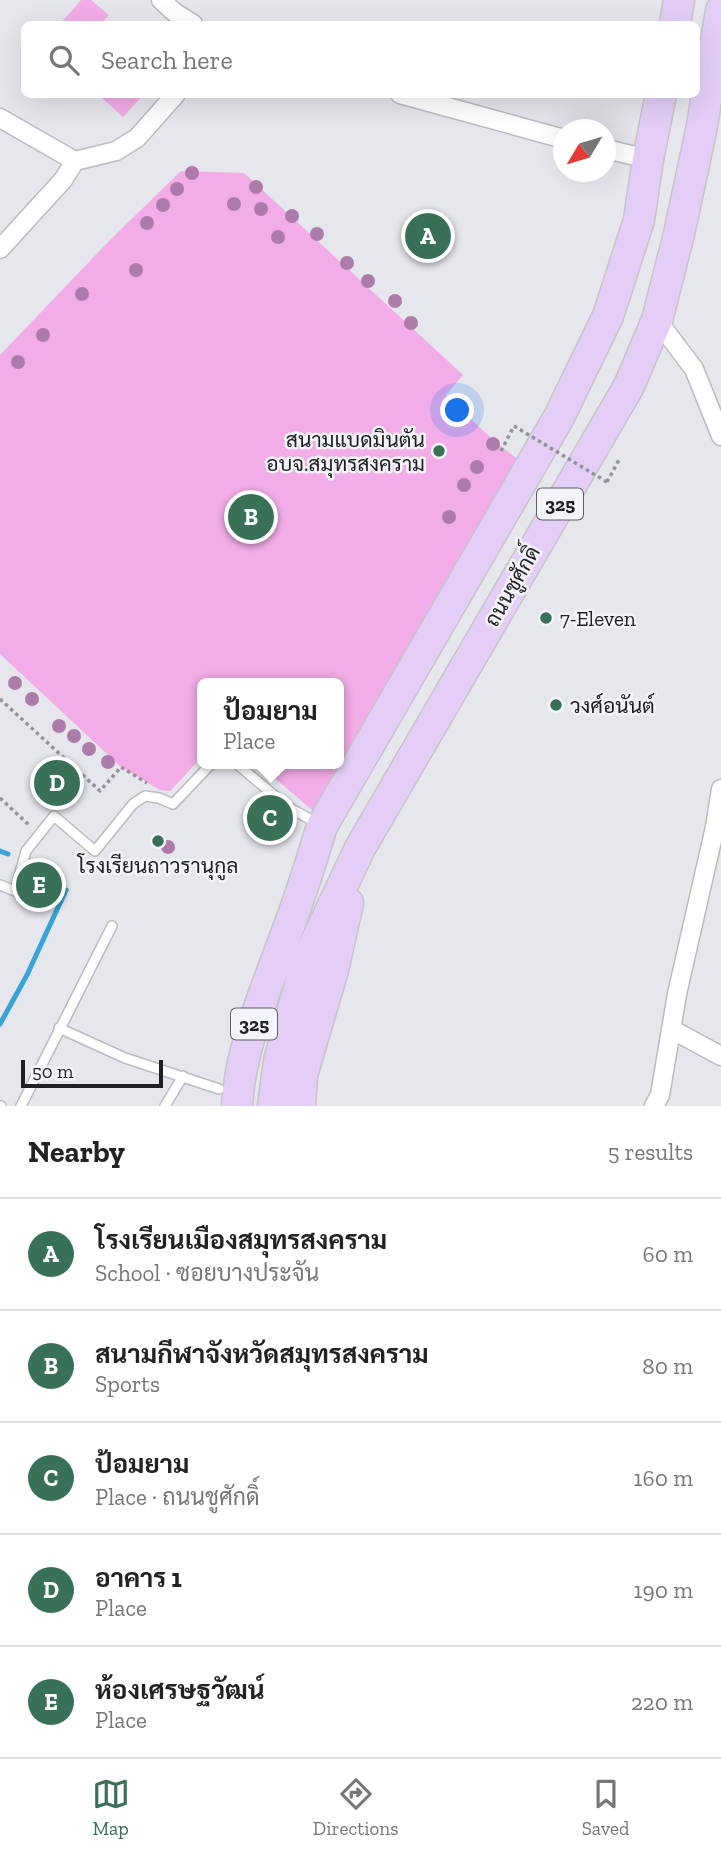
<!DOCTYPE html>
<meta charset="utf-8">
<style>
:root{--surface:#fff;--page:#f2f2f2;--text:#222;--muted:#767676;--line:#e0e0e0;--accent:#387058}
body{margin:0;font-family:"Zilla Slab",Sarabun,serif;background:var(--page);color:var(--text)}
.compass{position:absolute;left:553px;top:119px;width:63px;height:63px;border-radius:50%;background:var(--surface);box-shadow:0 7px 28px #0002;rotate:232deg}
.scale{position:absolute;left:21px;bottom:18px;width:142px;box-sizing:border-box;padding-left:7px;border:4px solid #1f2022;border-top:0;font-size:19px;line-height:24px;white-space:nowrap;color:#1f2022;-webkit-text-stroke:5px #f3f3fa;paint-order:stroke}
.you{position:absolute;left:458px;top:411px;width:24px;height:24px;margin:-18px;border:5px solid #fff;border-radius:50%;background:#1a73e8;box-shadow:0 0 0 10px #1a73e833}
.badge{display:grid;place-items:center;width:46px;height:46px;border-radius:50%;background:var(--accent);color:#fff;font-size:23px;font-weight:700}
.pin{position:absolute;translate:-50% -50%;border:4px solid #fff;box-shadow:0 2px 7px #0006}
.popup{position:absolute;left:197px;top:678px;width:147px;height:91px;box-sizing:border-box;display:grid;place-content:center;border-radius:10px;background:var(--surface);filter:drop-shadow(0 2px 5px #0005);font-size:23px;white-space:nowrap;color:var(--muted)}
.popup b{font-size:26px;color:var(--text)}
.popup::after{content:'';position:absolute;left:50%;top:100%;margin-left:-14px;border:14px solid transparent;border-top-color:var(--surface)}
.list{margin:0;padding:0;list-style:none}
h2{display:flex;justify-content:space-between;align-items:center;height:91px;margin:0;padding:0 28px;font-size:30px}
h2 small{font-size:23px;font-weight:400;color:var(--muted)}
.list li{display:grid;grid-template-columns:46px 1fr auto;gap:21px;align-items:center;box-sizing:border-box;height:112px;padding:0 28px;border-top:2px solid var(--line)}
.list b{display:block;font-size:26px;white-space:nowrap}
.list p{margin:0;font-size:23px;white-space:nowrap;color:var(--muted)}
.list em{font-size:23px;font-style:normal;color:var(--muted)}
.icon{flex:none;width:38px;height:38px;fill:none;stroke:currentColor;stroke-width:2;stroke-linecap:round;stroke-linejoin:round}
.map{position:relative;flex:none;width:721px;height:1106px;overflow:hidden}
.search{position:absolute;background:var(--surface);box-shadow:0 7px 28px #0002;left:21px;right:21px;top:21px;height:77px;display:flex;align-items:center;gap:18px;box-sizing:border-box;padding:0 24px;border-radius:10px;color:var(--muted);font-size:26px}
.sheet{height:651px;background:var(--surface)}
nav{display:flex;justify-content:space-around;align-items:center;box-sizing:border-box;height:98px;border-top:2px solid var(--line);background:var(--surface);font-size:19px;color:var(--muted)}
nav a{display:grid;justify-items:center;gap:4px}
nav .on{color:var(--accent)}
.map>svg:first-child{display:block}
.green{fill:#f2ace7}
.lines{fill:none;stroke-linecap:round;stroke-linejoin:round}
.stream{stroke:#39a2d9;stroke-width:5}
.service-casing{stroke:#babbc1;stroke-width:12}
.minor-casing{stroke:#babbc1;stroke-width:21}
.primary-casing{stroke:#c5c5c6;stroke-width:33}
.path{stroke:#939498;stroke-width:3.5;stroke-dasharray:3.5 3.5;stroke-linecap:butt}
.service{stroke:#fff;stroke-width:9}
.minor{stroke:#fff;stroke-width:18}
.primary{stroke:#e4cef8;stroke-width:30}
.path-bridge{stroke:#939498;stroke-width:3.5;stroke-dasharray:3.5 3.5;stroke-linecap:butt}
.tree{fill:#ac7baa}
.poi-dot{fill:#387058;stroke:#f3f3fa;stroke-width:2.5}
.labels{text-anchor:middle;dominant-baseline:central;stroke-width:5;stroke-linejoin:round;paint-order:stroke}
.shield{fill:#f3f3fa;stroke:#5f5f63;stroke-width:2}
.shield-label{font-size:19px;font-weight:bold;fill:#1f2022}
.poi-label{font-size:21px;fill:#1f2022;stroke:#f3f3fa;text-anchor:start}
.street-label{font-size:21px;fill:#1f2022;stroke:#f3f3fa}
</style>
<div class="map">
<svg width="721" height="1106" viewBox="0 0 721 1106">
<rect width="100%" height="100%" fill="#e6e6ed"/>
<path class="green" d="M 81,0 L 91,0 L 109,15 L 100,24 L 60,24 Z
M 103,94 L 143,94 L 143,95 L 123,117 L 101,97 Z
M 181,171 L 244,173 L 463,375 L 446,395 L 494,441 L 529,468 L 325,821 L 258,764 L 338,764 L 338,683 L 202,683 L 202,757 L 170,791 L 160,790 L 121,767 L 0,654 L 0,355 L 110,240 Z"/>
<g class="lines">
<path class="stream" d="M 0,851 L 8,854
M 0,1024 L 27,975 L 66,890"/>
<g class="service-casing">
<path id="service" d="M 237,764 L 288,807 L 317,823
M 0,885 L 15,891 L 26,851 L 54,816 L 95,851 L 133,804 L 145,796 L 159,798 L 173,804 L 211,764
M 59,1028 L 125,1058 L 219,1089
M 0,1106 L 1,1106
M 21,1106 L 112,926
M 165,1106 L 183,1076"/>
</g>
<g class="minor-casing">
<path id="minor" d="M 161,0 L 174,12 L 193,24
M 400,94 L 564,139
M 0,118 L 75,161 L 116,151 L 137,138 L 176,94
M 606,149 L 648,159
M 0,249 L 63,180 L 75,161
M 657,320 L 694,369 L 721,436
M 671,1029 L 721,1056
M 654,1106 L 660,1095 L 677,994 L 715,827 L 721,789"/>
</g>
<g class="primary-casing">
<path id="primary" d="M 675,24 L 679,0
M 237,1106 C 240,1050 263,997 282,945 C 297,906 310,866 322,826 L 559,417 L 608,316 L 639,220 L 648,159 L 661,94
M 273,1106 L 279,1061 L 306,963 L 360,848 L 629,386 L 657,320 L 679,234 L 701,131 L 721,11
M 300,1106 L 302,1075 L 333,970 L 348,903"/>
</g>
<path class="path" d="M 501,451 L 514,426
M 607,482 L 620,458
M 0,699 L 100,791 L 121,767 L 147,783
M 0,798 L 30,826"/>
<use href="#service" class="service"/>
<use href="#minor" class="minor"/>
<use href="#primary" class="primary"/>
<path class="path-bridge" d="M 514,426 L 607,482"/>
</g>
<g class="tree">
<circle cx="192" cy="173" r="7"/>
<circle cx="256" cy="187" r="7"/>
<circle cx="177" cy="189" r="7"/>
<circle cx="234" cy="204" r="7"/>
<circle cx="163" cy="205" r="7"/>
<circle cx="261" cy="209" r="7"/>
<circle cx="292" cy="216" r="7"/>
<circle cx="147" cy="223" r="7"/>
<circle cx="317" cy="234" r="7"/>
<circle cx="278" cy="237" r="7"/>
<circle cx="347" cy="263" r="7"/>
<circle cx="136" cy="270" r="7"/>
<circle cx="368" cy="281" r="7"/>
<circle cx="82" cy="294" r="7"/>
<circle cx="395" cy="301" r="7"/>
<circle cx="411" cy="323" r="7"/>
<circle cx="43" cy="335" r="7"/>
<circle cx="18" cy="362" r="7"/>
<circle cx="493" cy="444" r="7"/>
<circle cx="477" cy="467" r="7"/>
<circle cx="464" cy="485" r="7"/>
<circle cx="449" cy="517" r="7"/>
<circle cx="15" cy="683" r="7"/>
<circle cx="32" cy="699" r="7"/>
<circle cx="59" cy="726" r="7"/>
<circle cx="74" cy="736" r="7"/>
<circle cx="89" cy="749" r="7"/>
<circle cx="108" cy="762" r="7"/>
<circle cx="168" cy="847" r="7"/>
</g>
<g class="poi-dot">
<circle cx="439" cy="451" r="7"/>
<circle cx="546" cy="618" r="7"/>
<circle cx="556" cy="705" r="7"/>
<circle cx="158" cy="841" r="7"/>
</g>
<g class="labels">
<g class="shield">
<rect x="537" y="488.5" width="46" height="31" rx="5"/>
<rect x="231" y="1008.5" width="46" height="31" rx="5"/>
</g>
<g class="shield-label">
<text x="560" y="504">325</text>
<text x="254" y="1024">325</text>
</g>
<g class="poi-label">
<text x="425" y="439" text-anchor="end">สนามแบดมินตัน<tspan x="425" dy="24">อบจ.สมุทรสงคราม</tspan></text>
<text x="560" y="618">7-Eleven</text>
<text x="570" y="705">วงศ์อนันต์</text>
<text x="158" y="865" text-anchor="middle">โรงเรียนถาวรานุกูล</text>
</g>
<g class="street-label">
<text transform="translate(512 586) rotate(-60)">ถนนชูศักดิ์</text>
</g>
</g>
</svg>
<svg class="compass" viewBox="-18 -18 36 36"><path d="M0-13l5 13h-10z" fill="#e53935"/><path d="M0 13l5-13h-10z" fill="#767676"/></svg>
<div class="scale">50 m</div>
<div class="you"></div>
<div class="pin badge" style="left:428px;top:236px">A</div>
<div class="pin badge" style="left:251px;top:517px">B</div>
<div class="pin badge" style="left:270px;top:818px">C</div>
<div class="popup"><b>ป้อมยาม</b>Place</div>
<div class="pin badge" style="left:57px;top:783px">D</div>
<div class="pin badge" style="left:39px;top:885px">E</div>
<div class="search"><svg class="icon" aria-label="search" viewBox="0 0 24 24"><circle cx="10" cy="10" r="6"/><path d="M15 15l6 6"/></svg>Search here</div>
</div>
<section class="sheet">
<h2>Nearby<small>5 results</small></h2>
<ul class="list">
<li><span class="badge">A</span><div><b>โรงเรียนเมืองสมุทรสงคราม</b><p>School · ซอยบางประจัน</p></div><em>60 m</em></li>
<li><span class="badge">B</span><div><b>สนามกีฬาจังหวัดสมุทรสงคราม</b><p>Sports</p></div><em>80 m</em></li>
<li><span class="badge">C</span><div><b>ป้อมยาม</b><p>Place · ถนนชูศักดิ์</p></div><em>160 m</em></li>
<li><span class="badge">D</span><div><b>อาคาร 1</b><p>Place</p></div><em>190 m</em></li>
<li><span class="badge">E</span><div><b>ห้องเศรษฐวัฒน์</b><p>Place</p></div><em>220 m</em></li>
</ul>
</section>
<nav>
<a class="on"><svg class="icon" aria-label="map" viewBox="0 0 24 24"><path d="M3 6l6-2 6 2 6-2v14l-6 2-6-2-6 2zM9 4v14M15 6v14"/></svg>Map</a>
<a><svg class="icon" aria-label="directions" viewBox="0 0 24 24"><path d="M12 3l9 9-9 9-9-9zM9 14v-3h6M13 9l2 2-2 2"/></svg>Directions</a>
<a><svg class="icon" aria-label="saved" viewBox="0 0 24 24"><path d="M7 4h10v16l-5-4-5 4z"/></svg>Saved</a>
</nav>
